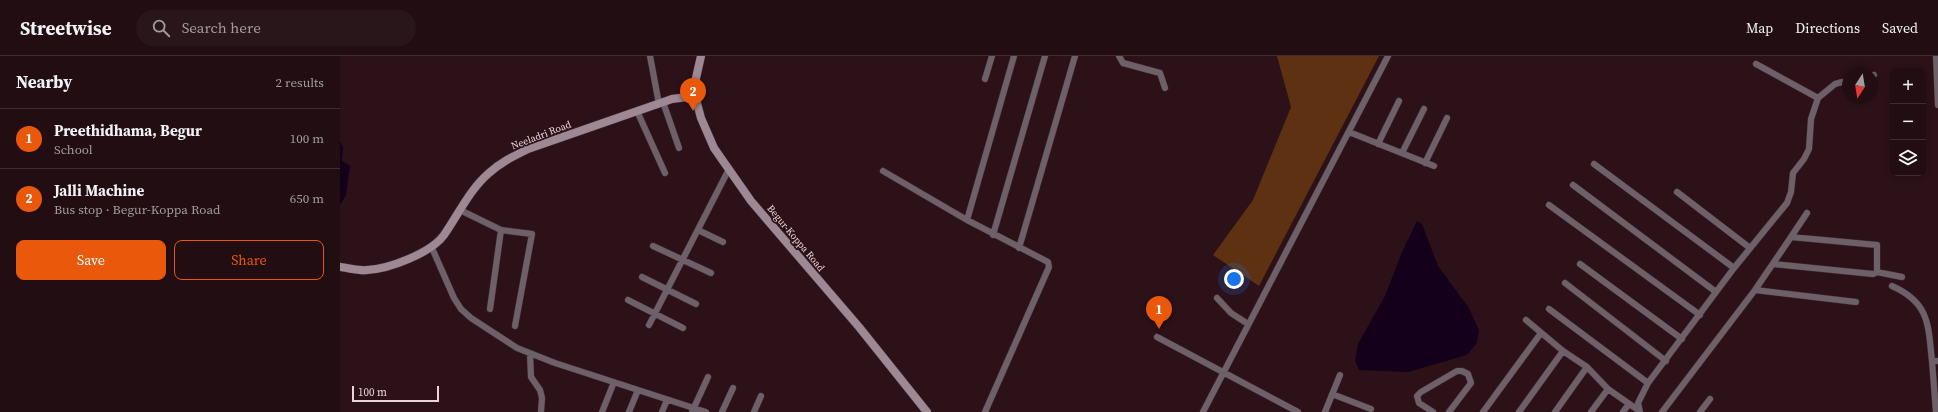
<!DOCTYPE html>
<meta charset="utf-8">
<style>
:root{--surface:#210d12;--page:#29161b;--text:#f1f3f6;--muted:#a29c9f;--line:#3e2d32;--accent:#ea580c}
body{margin:0;font-family:"Source Serif 4",serif;background:var(--page);color:var(--text)}
.controls{position:absolute;right:12px;top:12px;display:grid;overflow:hidden;border-radius:8px;box-shadow:0 2px 6px #0003}
.controls button{width:36px;height:36px;display:grid;place-items:center;padding:0;border:0;border-bottom:1px solid var(--line);background:var(--surface);color:var(--text);font:20px sans-serif}
.compass{position:absolute;left:1502px;top:12px;width:36px;height:36px;border-radius:50%;background:var(--surface);box-shadow:0 2px 6px #0003;rotate:192deg}
.scale{position:absolute;left:12px;bottom:10px;width:87px;box-sizing:border-box;padding-left:4px;border:2px solid #ead6da;border-top:0;font-size:11px;line-height:14px;white-space:nowrap;color:#ead6da;-webkit-text-stroke:3px #2c1118;paint-order:stroke}
.you{position:absolute;left:894px;top:223px;width:14px;height:14px;margin:-10px;border:3px solid #fff;border-radius:50%;background:#1a73e8;box-shadow:0 0 0 6px #1a73e833}
.badge{display:grid;place-items:center;width:26px;height:26px;border-radius:50%;background:var(--accent);color:#fff;font-size:13px;font-weight:700}
.pin{position:absolute;translate:-50% -33px;filter:drop-shadow(0 1px 2px #0008)}
.pin::after{content:'';position:absolute;top:21px;width:14px;height:12px;background:inherit;clip-path:polygon(0 0,100% 0,50% 100%)}
.list{margin:0;padding:0;list-style:none}
h2{display:flex;justify-content:space-between;align-items:center;height:52px;margin:0;padding:0 16px;font-size:17px}
h2 small{font-size:13px;font-weight:400;color:var(--muted)}
.list li{display:grid;grid-template-columns:26px 1fr auto;gap:12px;align-items:center;box-sizing:border-box;height:60px;padding:0 16px;border-top:1px solid var(--line)}
.list b{display:block;font-size:15px;white-space:nowrap}
.list p{margin:0;font-size:13px;white-space:nowrap;color:var(--muted)}
.list em{font-size:13px;font-style:normal;color:var(--muted)}
.actions{display:flex;gap:8px;padding:12px 16px}
.actions a{flex:1;padding:9px 0;border:1px solid var(--accent);border-radius:8px;text-align:center;font-size:14px;color:var(--accent)}
.actions .main{background:var(--accent);color:#fff}
.icon{flex:none;width:22px;height:22px;fill:none;stroke:currentColor;stroke-width:2;stroke-linecap:round;stroke-linejoin:round}
.map{position:relative;flex:none;width:1598px;height:356px;overflow:hidden}
header{display:flex;align-items:center;gap:24px;box-sizing:border-box;height:56px;padding:0 20px;background:var(--surface);border-bottom:1px solid var(--line)}
header strong{font-size:19px}
nav{display:flex;gap:22px;margin-inline-start:auto;font-size:14px}
.search{width:280px;height:36px;background:var(--page);display:flex;align-items:center;gap:10px;box-sizing:border-box;padding:0 14px;border-radius:22px;color:var(--muted);font-size:15px}
main{display:flex}
aside{flex:1;background:var(--surface)}
.map>svg:first-child{display:block}
.green{fill:#5e3112}
.water{fill:#15001b}
.lines{fill:none;stroke-linecap:round;stroke-linejoin:round}
.minor-casing{stroke:#472d33;stroke-width:7}
.secondary-casing{stroke:#472d33;stroke-width:9}
.minor{stroke:#6d6068;stroke-width:6}
.secondary{stroke:#9d8894;stroke-width:8}
.labels{text-anchor:middle;dominant-baseline:central;stroke-width:3.5;stroke-linejoin:round;paint-order:stroke}
.street-label{font-size:10px;fill:#ead6da;stroke:#2c1118}
</style>
<header>
<strong>Streetwise</strong>
<div class="search"><svg class="icon" aria-label="search" viewBox="0 0 24 24"><circle cx="10" cy="10" r="6"/><path d="M15 15l6 6"/></svg>Search here</div>
<nav><a>Map</a><a>Directions</a><a>Saved</a></nav>
</header>
<main>
<aside>
<h2>Nearby<small>2 results</small></h2>
<ul class="list">
<li><span class="badge">1</span><div><b>Preethidhama, Begur</b><p>School</p></div><em>100 m</em></li>
<li><span class="badge">2</span><div><b>Jalli Machine</b><p>Bus stop · Begur-Koppa Road</p></div><em>650 m</em></li>
</ul>
<div class="actions"><a class="main">Save</a><a>Share</a></div>
</aside>
<div class="map">
<svg width="1598" height="356" viewBox="0 0 1598 356">
<rect width="100%" height="100%" fill="#2c1118"/>
<path class="green" d="M 937,0 L 1039,0 L 919,230 L 873,199 L 913,144 L 951,51 Z"/>
<path class="water" d="M 0,85 L 3,92 L 2,105 L 10,110 L 6,139 L 0,149 Z
M 1077,165 L 1082,168 L 1098,210 L 1129,252 L 1139,274 L 1137,287 L 1127,299 L 1068,316 L 1019,314 L 1015,305 L 1018,288 L 1045,240 L 1062,196 Z"/>
<g class="lines">
<g class="minor-casing">
<path id="minor" d="M 310,0 L 319,48
M 779,0 L 783,7 L 820,17 L 825,32
M 1596,0 L 1598,49
M 1416,8 L 1478,42
M 1532,20 L 1534,19
M 645,23 L 652,0
M 323,46 L 339,92
M 297,55 L 325,117
M 1009,76 L 1094,110
M 1038,88 L 1059,45
M 1062,97 L 1084,53
M 1085,107 L 1107,62
M 1254,108 L 1394,212
M 543,115 L 627,164 L 708,206 L 709,211 L 645,356
M 1233,129 L 1376,236
M 1337,136 L 1410,192
M 1209,149 L 1360,259
M 120,154 L 161,174 L 192,178 L 175,270
M 627,164 L 674,0
M 358,174 L 383,186
M 653,179 L 705,0
M 1451,181 L 1467,157
M 313,190 L 371,217
M 92,192 L 114,242 L 121,253 L 131,262 L 177,292 L 215,307 L 366,356
M 679,192 L 735,0
M 1240,208 L 1342,283
M 1433,208 L 1533,218 L 1537,216 L 1562,221
M 302,221 L 356,248
M 1225,227 L 1326,305
M 1552,230 C 1590,247 1588,269 1592,305
M 1415,234 L 1516,246
M 877,242 L 891,257 L 908,268
M 288,244 L 343,272
M 150,253 L 161,174
M 1209,253 L 1308,327
M 1186,264 L 1223,295 L 1247,311 L 1268,333 L 1298,354
M 309,269 L 389,113
M 817,281 L 958,356
M 190,298 L 191,321 L 200,334 L 202,342 L 201,356
M 992,338 L 1031,353
M 262,356 L 274,326
M 289,356 L 298,334
M 322,356 L 327,344
M 352,356 L 368,321
M 382,356 L 393,332
M 414,356 L 421,340
M 863,356 L 1048,0
M 985,356 L 1000,319
M 1093,356 L 1079,347 L 1077,340 L 1081,336 L 1117,315 L 1122,315 L 1128,318 L 1131,327 L 1109,356
M 1143,356 L 1201,277
M 1179,356 L 1223,295
M 1215,356 L 1247,311
M 1251,356 L 1268,333
M 1283,356 L 1288,349
M 1300,356 L 1298,347 L 1308,327 L 1394,212 L 1447,147 L 1451,136 L 1453,117 L 1464,103 L 1469,93 L 1471,63 L 1478,42 L 1495,28 L 1502,26 L 1508,27
M 1322,356 L 1415,234 L 1451,181 L 1537,189 L 1537,216
M 1360,356 L 1370,343
M 1596,356 L 1592,305 L 1598,305"/>
</g>
<g class="secondary-casing">
<path id="secondary" d="M 361,0 L 356,22 L 355,40 L 361,62 L 374,92 L 411,145 L 519,271 L 587,356
M 0,211 C 9,212 19,215 27,214 C 49,213 91,197 104,179 C 118,159 130,133 149,117 C 161,106 174,100 188,93 L 332,43 L 355,40"/>
</g>
<use href="#minor" class="minor"/>
<use href="#secondary" class="secondary"/>
</g>
<g class="labels">
<g class="street-label">
<text transform="translate(201 79) rotate(-21)">Neeladri Road</text>
<text transform="translate(456 182) rotate(50)">Begur-Koppa Road</text>
</g>
</g>
</svg>
<div class="controls">
<button>+</button>
<button>−</button>
<button><svg class="icon" aria-label="layers" viewBox="0 0 24 24"><path d="M12 4l9 5-9 5-9-5zM3 14l9 5 9-5"/></svg></button>
</div>
<svg class="compass" viewBox="-18 -18 36 36"><path d="M0-13l5 13h-10z" fill="#e53935"/><path d="M0 13l5-13h-10z" fill="#a29c9f"/></svg>
<div class="scale">100 m</div>
<div class="you"></div>
<div class="pin badge" style="left:819px;top:273px">1</div>
<div class="pin badge" style="left:353px;top:55px">2</div>
</div>
</main>
